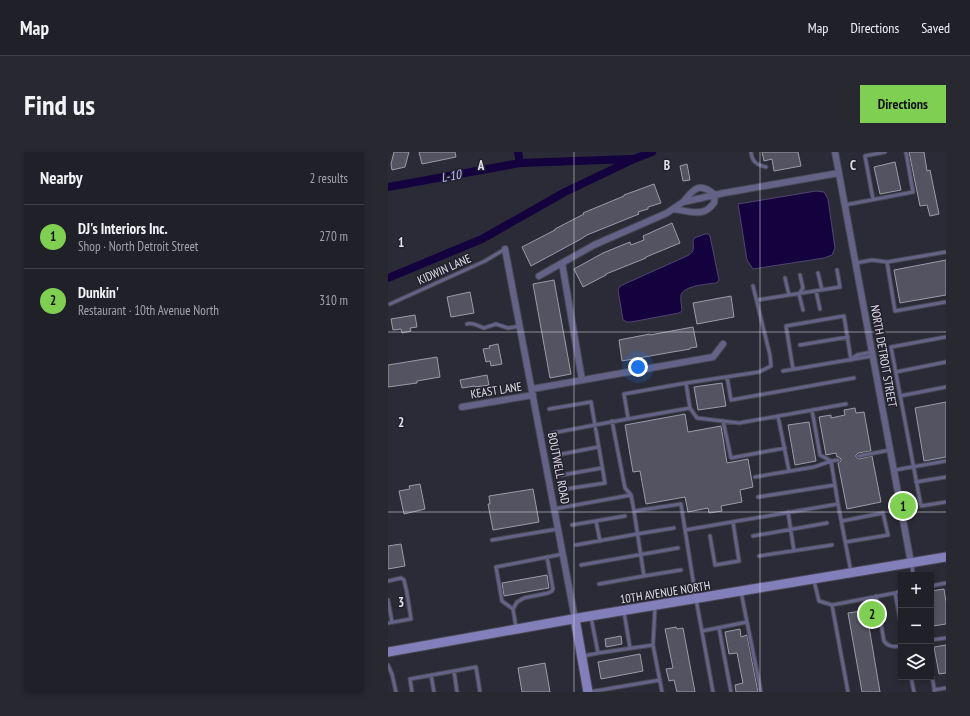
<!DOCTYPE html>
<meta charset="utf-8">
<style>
:root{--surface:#202029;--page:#282831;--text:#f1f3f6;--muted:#a2a3a8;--line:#3d3e46;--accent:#7fd052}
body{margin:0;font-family:"PT Sans Narrow",sans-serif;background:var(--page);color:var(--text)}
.controls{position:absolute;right:12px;bottom:12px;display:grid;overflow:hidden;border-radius:0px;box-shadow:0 2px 6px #0003}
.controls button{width:36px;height:36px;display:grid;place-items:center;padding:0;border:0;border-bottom:1px solid var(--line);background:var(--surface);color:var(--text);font:20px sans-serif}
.you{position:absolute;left:250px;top:215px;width:14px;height:14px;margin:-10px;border:3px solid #fff;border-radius:50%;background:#1a73e8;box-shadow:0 0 0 6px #1a73e833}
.badge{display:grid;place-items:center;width:26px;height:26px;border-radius:50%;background:var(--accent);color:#111;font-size:13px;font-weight:700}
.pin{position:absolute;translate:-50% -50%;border:2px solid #fff;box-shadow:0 1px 4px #0006}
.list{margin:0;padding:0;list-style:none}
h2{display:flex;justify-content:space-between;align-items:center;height:52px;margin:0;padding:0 16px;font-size:17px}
h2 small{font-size:13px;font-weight:400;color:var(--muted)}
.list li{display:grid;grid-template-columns:26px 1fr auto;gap:12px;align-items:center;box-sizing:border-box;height:64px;padding:0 16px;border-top:1px solid var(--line)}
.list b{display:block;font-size:15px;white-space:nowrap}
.list p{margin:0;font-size:13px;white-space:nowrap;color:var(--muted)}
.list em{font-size:13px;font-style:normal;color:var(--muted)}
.icon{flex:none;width:22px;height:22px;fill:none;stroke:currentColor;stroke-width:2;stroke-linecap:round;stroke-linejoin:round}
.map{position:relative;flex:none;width:558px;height:540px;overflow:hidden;border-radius:0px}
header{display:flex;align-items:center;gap:24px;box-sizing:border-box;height:56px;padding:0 20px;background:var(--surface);border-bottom:1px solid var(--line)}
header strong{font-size:19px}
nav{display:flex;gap:22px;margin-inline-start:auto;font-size:14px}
.intro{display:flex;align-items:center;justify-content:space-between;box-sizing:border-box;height:96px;padding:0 24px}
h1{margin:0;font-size:28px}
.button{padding:10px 18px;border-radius:0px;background:var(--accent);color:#111;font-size:14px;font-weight:700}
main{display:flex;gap:24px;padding:0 24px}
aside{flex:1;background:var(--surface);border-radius:0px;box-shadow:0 2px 6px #0003}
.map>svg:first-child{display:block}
.water{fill:#14023e;stroke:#514571}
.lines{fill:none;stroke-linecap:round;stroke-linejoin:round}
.canal{stroke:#14023e;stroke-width:8}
.building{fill:#535361;stroke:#9b9baa}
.lane-casing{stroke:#484853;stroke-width:5}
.street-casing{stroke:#484853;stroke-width:8}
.secondary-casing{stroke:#484853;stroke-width:11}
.lane{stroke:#646287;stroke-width:3}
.street{stroke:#646287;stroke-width:6}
.secondary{stroke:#837fba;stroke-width:9}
.grid{fill:none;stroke:#e0e0e9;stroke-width:1;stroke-opacity:0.55}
.labels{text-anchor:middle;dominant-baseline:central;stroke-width:3;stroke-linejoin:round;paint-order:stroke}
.street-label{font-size:12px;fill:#e0e0e9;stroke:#22212d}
.water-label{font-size:13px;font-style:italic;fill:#bcb9fd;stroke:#22212d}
.grid-label{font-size:13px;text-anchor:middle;font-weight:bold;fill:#e0e0e9;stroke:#22212d;stroke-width:3;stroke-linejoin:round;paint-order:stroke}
</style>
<header>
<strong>Map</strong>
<nav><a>Map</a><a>Directions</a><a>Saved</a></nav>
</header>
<div class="intro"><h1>Find us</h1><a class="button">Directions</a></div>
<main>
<aside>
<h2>Nearby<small>2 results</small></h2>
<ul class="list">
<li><span class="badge">1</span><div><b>DJ's Interiors Inc.</b><p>Shop · North Detroit Street</p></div><em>270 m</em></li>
<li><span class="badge">2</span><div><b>Dunkin'</b><p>Restaurant · 10th Avenue North</p></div><em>310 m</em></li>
</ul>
</aside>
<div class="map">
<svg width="558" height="540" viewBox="0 0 558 540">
<rect width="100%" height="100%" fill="#2b2b37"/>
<path class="water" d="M 428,39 L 436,40 L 440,47 L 447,96 L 444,103 L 436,106 L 365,117 L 359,108 L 350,52 Z
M 317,82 L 320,82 L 322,84 L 331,128 L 328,131 C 319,132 295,134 293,143 C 292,148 294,154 294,159 L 291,161 L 243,170 L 239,170 L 235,168 L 230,138 L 232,134 L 301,103 C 309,97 303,93 306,86 Z"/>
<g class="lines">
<path class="canal" d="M 130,0 L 132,11
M 0,35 L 132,11 L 243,7
M 0,126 L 94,87 L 177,40 L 246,7 L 264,0"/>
</g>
<path class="building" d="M 6,0 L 21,0 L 17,15 L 4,18 L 3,12 Z
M 31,0 L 67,0 L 68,5 L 34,12 Z
M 374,0 L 410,0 L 413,14 L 386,19 L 384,7 L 376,9 Z
M 521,0 L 536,0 L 539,19 L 542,18 L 551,62 L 542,64 L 539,53 L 532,54 Z
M 507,10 L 513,38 L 492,42 L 486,15 Z
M 299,12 L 302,28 L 295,29 L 292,14 Z
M 266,32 L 273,51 L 260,55 L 260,57 L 250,60 L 251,62 L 199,83 L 193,87 L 143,114 L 134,95 L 167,78 L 167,77 L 196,62 L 195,61 L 236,44 L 236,43 Z
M 284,71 L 292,91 L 258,105 L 258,106 L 218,122 L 218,123 L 195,135 L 186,117 L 215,101 L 232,94 L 242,90 L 243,93 L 256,88 L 255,84 Z
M 558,108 L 558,143 L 512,151 L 506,118 Z
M 166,128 L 183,222 L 162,226 L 145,132 Z
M 82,140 L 86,161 L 63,165 L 59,145 Z
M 343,144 L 346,165 L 309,172 L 305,151 Z
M 27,163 L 29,175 L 22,176 L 23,179 L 14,181 L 13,177 L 5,178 L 3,167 Z
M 305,175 L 309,195 L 302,196 L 302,197 L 291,199 L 290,199 L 234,209 L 231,188 L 262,182 L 262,183 Z
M 110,192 L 114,212 L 103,214 L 102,209 L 98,210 L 95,197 L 102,196 L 101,194 Z
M 49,205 L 52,225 L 29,229 L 29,231 L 0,235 L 0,213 Z
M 99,223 L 101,233 L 87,235 L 87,234 L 74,236 L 72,228 Z
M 334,231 L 338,254 L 310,258 L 306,235 Z
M 558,250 L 558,305 L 536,309 L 527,256 Z
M 467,256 L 468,261 L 476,260 L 483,299 L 470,301 L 468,303 L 468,305 L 471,307 L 484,304 L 493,350 L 459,357 L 450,311 L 453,309 L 453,307 L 451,305 L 449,305 L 448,301 L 438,303 L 431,265 L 443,263 L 443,266 L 457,263 L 456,258 Z
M 297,262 L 300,280 L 333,274 L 339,311 L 360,307 L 365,335 L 352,338 L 354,350 L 333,354 L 334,359 L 321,361 L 320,356 L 300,360 L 297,345 L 258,352 L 252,319 L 245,320 L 237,273 Z
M 421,270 L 428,309 L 407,313 L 400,273 Z
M 32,332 L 37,357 L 16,362 L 11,339 L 22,337 L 21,334 Z
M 145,337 L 151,370 L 105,378 L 100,352 L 102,352 L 101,344 Z
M 13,392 L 17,414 L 0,417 L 0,394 Z
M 159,423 L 161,436 L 116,444 L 114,431 Z
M 556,437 L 558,450 L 558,472 L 545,474 L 543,466 L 543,439 Z
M 487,457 L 489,468 L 480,469 L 492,540 L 474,540 L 460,461 Z
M 288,475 L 289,477 L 295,476 L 307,540 L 289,540 L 286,528 L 281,529 L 278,517 L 285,516 L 277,477 Z
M 352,477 L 353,485 L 359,483 L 370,540 L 348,540 L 347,533 L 355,531 L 349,501 L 341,502 L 337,480 Z
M 233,484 L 234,492 L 218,495 L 217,487 Z
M 558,493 L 558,521 L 551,522 L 546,495 Z
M 252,502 L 255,519 L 213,527 L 210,510 Z
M 157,511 L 162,540 L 134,540 L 130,516 Z"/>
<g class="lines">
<g class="lane-casing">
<path id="lane" d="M 363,0 C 364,10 369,13 378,15
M 485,47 L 477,4 L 497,0
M 457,53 L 525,40 L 518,0
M 558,100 L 499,110 L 507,159 L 558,150
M 468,111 L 484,108 L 499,110
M 430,121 L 434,138
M 412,123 L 415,136 L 411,142 L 415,158
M 397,126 L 401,143
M 428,139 L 432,157
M 369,148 L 452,135 L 449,118
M 2,152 L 97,109 L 117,97
M 79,172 C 85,170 90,174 96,176 L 108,172 L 120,176 L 132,174
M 558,185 L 503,195 L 533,354 L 558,350
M 412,193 L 460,185
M 464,207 L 469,203 L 484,200
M 405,217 L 398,174 L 456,164 L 463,208
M 395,219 L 484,204
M 508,220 L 558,210
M 339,225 L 343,248 L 466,226
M 298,231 L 371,220 L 383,214 L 382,203 L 365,134
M 512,244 L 558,235
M 302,256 L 309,266 L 351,271 L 458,252
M 161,257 L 203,250 L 217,331 L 178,337
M 424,258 L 432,303 L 443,309 L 450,352
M 390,264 L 401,319
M 224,269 L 237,336 L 243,343
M 335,269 L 343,306 L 397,296
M 165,281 C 211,272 256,264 302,256 L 298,231 L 236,242 L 240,266
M 169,303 L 210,295
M 471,304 L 502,298
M 507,318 L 558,309
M 174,323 L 214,316
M 367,325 L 426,315 L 443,309 L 450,308
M 528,330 L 558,325
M 370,345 L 447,333
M 166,357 L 243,343 L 246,359 L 293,352 L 308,447 L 325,540
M 246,359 L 256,424 L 293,418
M 400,360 L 406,399
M 208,369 L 212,389
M 454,369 L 495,361 L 500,383 L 458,390
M 184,373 L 237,364
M 297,378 L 450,352 L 463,420
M 322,384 L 327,413 L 351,409 L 345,370
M 365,384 L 439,371
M 104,388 L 170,377
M 188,393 L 249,382 L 286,376
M 371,404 L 444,393
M 193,413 L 290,396
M 524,413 L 525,423
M 0,429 L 13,426 L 16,428 L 19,441 L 23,467 L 0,471
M 426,429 L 431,449 L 444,453 L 460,540
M 211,432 L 256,424
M 543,434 L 558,431
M 513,439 L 507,441 L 513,472
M 353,440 L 373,540
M 488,444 L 496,489 C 500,495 506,495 513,494
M 0,448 L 4,470
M 444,453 L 507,441
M 267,455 L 265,493 L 274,540
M 125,457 L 129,450 L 136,446 L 160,441 L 164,439 L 165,437 L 159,405
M 236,460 L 242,496
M 203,465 L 210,501 L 265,493
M 128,475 L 125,457 L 114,449 L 108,415 L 175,402
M 331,476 L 343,540
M 314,479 L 359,470
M 543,488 L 558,486
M 196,504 L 210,501
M 0,513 L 4,522 L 8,540
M 66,519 L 69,540
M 543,520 L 547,540
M 43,523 L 46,540
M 523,525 L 526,540
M 546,538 L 558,536
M 24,540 L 22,527 L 88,515 L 92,540
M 201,540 L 272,528"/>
</g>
<g class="street-casing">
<path id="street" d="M 447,0 L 523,411
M 285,57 C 295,58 311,64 320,57 C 322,56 324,53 326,51 L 327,43 C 312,30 306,36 296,49
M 117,97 L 187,467
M 174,111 L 194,228
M 151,124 L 206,93 L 279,61 L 295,50 L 336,41 L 451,21
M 144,237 L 325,205 L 335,192
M 74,255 L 145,243"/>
</g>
<g class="secondary-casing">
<path id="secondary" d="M 187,467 L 200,540
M 0,500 L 196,465 L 558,405"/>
</g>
<use href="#lane" class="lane"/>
<use href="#street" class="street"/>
<use href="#secondary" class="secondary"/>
</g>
<path class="grid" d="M 186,0 L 186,540M 372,0 L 372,540M 0,180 L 558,180M 0,360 L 558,360"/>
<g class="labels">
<g class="street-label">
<text transform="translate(56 117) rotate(-24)">KIDWIN LANE</text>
<text transform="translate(496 204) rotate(80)">NORTH DETROIT STREET</text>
<text transform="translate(108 238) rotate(-9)">KEAST LANE</text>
<text transform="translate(171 316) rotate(79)">BOUTWELL ROAD</text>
<text transform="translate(277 440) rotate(-9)">10TH AVENUE NORTH</text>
</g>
<g class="water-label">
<text transform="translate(63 24) rotate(-11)">L-10</text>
</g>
</g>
<g class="grid-label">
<text x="93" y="18">A</text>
<text x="279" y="18">B</text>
<text x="465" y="18">C</text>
<text x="13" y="95">1</text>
<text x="13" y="275">2</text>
<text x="13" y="455">3</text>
</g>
</svg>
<div class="controls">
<button>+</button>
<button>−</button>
<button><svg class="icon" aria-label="layers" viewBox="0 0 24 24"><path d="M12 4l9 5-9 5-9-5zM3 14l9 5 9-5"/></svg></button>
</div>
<div class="you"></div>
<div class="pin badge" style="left:515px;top:354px">1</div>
<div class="pin badge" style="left:484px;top:462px">2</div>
</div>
</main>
